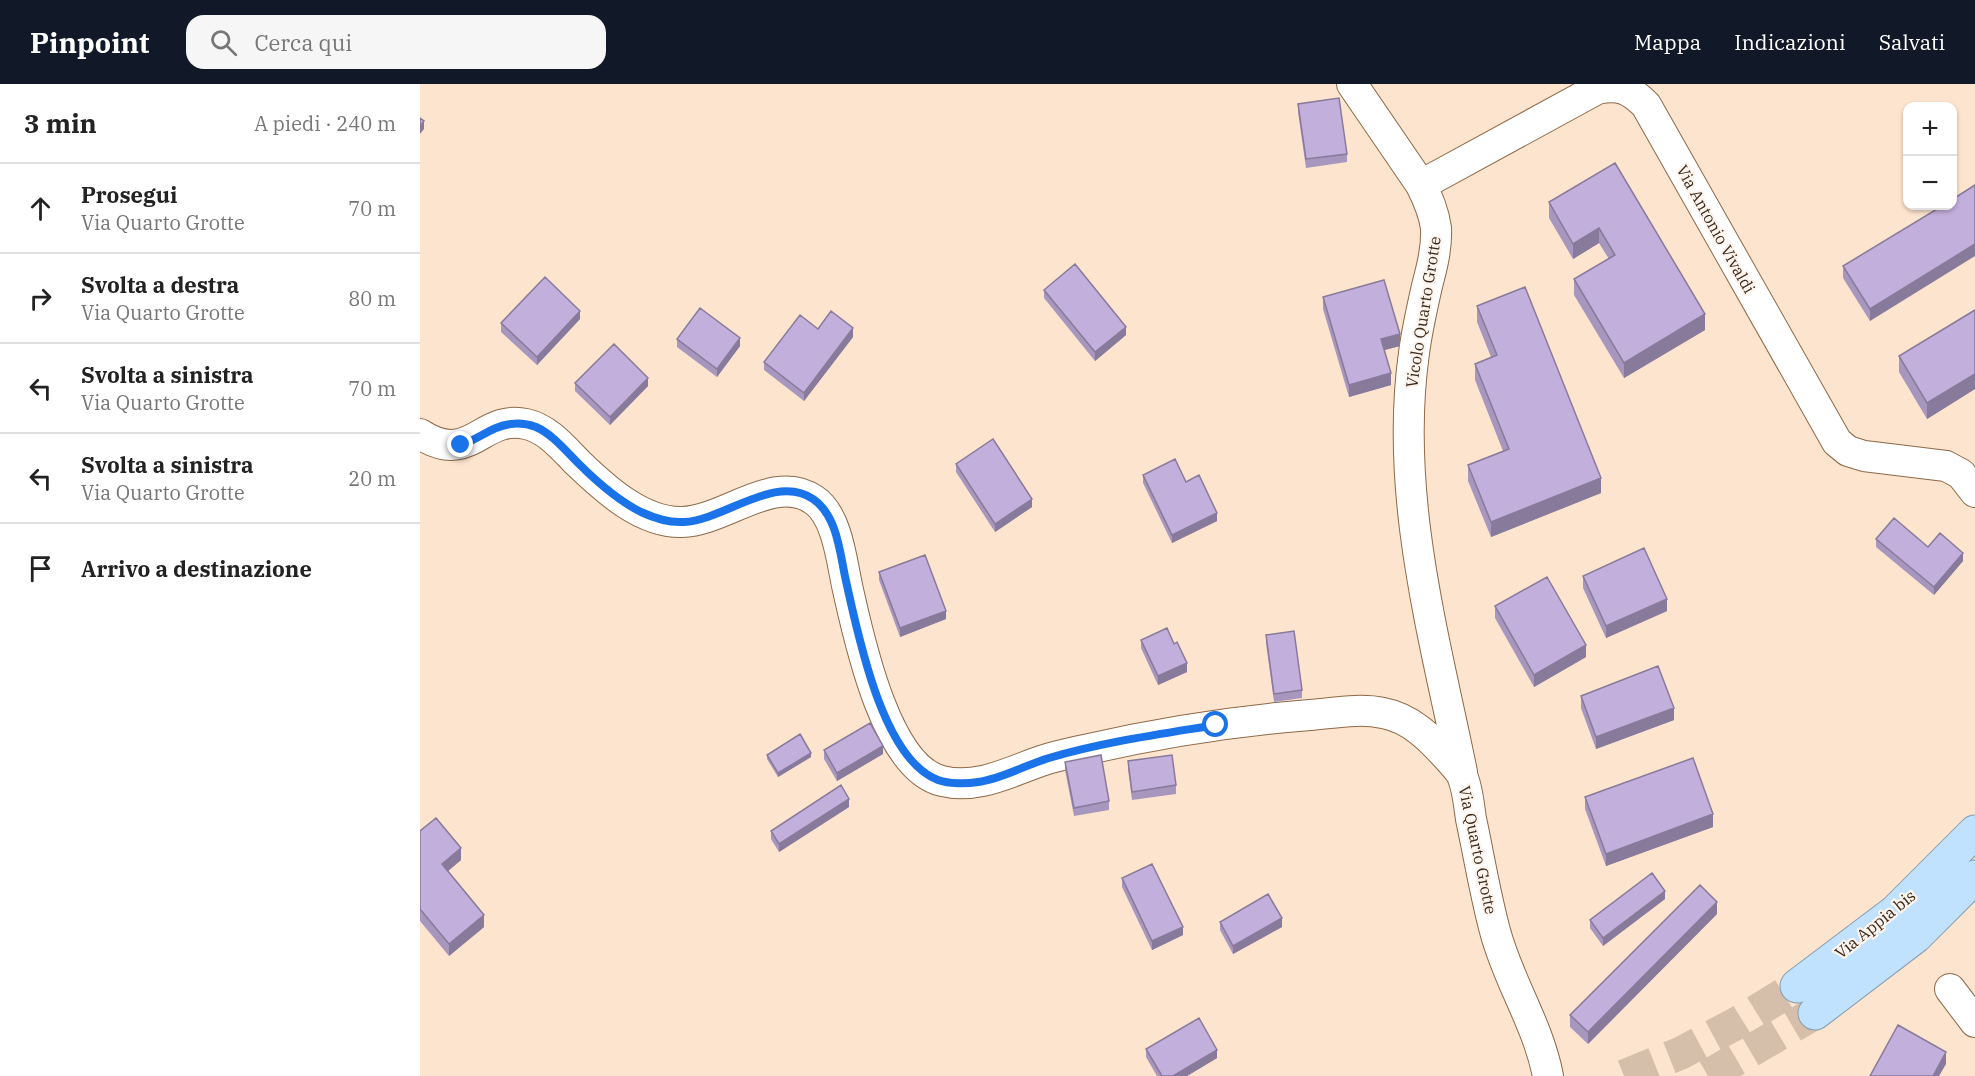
<!DOCTYPE html>
<html lang="it">
<meta charset="utf-8">
<style>
:root{--surface:#fff;--page:#f6f6f6;--text:#222;--muted:#767676;--line:#e0e0e0;--accent:#111827}
body{margin:0;font-family:"IBM Plex Serif",serif;background:var(--page);color:var(--text)}
.controls{position:absolute;right:18px;top:18px;display:grid;overflow:hidden;border-radius:12px;box-shadow:0 2px 4px #0004}
.controls button{width:54px;height:54px;display:grid;place-items:center;padding:0;border:0;border-bottom:2px solid var(--line);background:var(--surface);color:var(--text);font:30px sans-serif}
.stop{position:absolute;width:18px;height:18px;margin:-14px;border:4px solid #1a73e8;border-radius:50%;background:#fff}
.stop.end{background:#1a73e8;border-color:#fff;box-shadow:0 2px 6px #0008}
.list{margin:0;padding:0;list-style:none}
h2{display:flex;justify-content:space-between;align-items:center;height:78px;margin:0;padding:0 24px;font-size:26px}
h2 small{font-size:20px;font-weight:400;color:var(--muted)}
.list li{display:grid;grid-template-columns:39px 1fr auto;gap:18px;align-items:center;box-sizing:border-box;height:90px;padding:0 24px;border-top:2px solid var(--line)}
.list b{display:block;font-size:22px;white-space:nowrap}
.list p{margin:0;font-size:20px;white-space:nowrap;color:var(--muted)}
.list em{font-size:20px;font-style:normal;color:var(--muted)}
.icon{flex:none;width:33px;height:33px;fill:none;stroke:currentColor;stroke-width:2;stroke-linecap:round;stroke-linejoin:round}
.map{position:relative;flex:none;width:1555px;height:992px;overflow:hidden}
header{display:flex;align-items:center;gap:36px;box-sizing:border-box;height:84px;padding:0 30px;background:var(--accent);color:#fff}
header strong{font-size:28px}
nav{display:flex;gap:33px;margin-inline-start:auto;font-size:21px}
.search{width:420px;height:54px;background:var(--page);display:flex;align-items:center;gap:15px;box-sizing:border-box;padding:0 21px;border-radius:18px;color:var(--muted);font-size:22px}
main{display:flex}
aside{flex:1;background:var(--surface)}
.map>svg:first-child{display:block}
.lines{fill:none;stroke-linecap:round;stroke-linejoin:round}
.trunk-tunnel{stroke:#d5bfaa;stroke-width:33;stroke-dasharray:33 16;stroke-linecap:butt}
.minor-casing{stroke:#8d6948;stroke-width:32}
.trunk-casing{stroke:#869cae;stroke-width:35}
.minor{stroke:#fff;stroke-width:30}
.trunk{stroke:#c0e2fe;stroke-width:33}
.wall{fill:#a796bd}
.shaded-wall{fill:#887a9a}
.building{fill:#c2afdc;stroke:#887a9a;stroke-width:1.5}
.route{stroke:#1a73e8;stroke-width:8}
.labels{text-anchor:middle;dominant-baseline:central;stroke-width:4.5;stroke-linejoin:round;paint-order:stroke}
.street-label{font-size:16px;fill:#38291b;stroke:#fdf4ed}
</style>
<header>
<strong>Pinpoint</strong>
<div class="search"><svg class="icon" aria-label="search" viewBox="0 0 24 24"><circle cx="10" cy="10" r="6"/><path d="M15 15l6 6"/></svg>Cerca qui</div>
<nav><a>Mappa</a><a>Indicazioni</a><a>Salvati</a></nav>
</header>
<main>
<aside>
<h2>3 min<small>A piedi · 240 m</small></h2>
<ul class="list">
<li><svg class="icon" aria-label="ahead" viewBox="0 0 24 24"><path d="M12 20V5M6 11l6-6 6 6"/></svg><div><b>Prosegui</b><p>Via Quarto Grotte</p></div><em>70 m</em></li>
<li><svg class="icon" aria-label="right" viewBox="0 0 24 24"><path d="M7 20v-9h11M14 6l5 5-5 5"/></svg><div><b>Svolta a destra</b><p>Via Quarto Grotte</p></div><em>80 m</em></li>
<li><svg class="icon" aria-label="left" viewBox="0 0 24 24"><path d="M17 20v-9H6M10 6l-5 5 5 5"/></svg><div><b>Svolta a sinistra</b><p>Via Quarto Grotte</p></div><em>70 m</em></li>
<li><svg class="icon" aria-label="left" viewBox="0 0 24 24"><path d="M17 20v-9H6M10 6l-5 5 5 5"/></svg><div><b>Svolta a sinistra</b><p>Via Quarto Grotte</p></div><em>20 m</em></li>
<li><svg class="icon" aria-label="arrive" viewBox="0 0 24 24"><path d="M6 21V4h12l-3 4 3 4H6"/></svg><div><b>Arrivo a destinazione</b></div></li>
</ul>
</aside>
<div class="map">
<svg width="1555" height="992" viewBox="0 0 1555 992">
<rect width="100%" height="100%" fill="#fce4ce"/>
<g class="lines">
<path class="trunk-tunnel" d="M 1204,992 L 1261,969 L 1319,938 L 1377,902
M 1288,992 L 1395,929"/>
<g class="minor-casing">
<path id="minor" d="M 932,0 L 1001,101 C 1008,115 1014,128 1016,144 C 1017,164 1012,183 1007,202 C 1002,224 997,246 994,269 C 974,410 1014,551 1042,688
M 1001,101 L 1177,5 C 1199,0 1210,5 1226,21 L 1417,358 L 1428,367 L 1444,372 L 1526,382 L 1541,390 L 1555,408
M 0,350 C 51,383 61,330 106,340 C 128,345 143,364 158,379 C 185,405 222,439 262,438 C 305,437 355,388 394,416 C 418,432 422,480 428,506 C 439,555 466,684 522,697 C 558,706 591,687 624,676 C 637,672 651,669 664,666 C 738,649 814,637 890,631 C 914,629 940,624 963,629 C 991,634 1011,655 1029,675 C 1034,681 1041,687 1043,694 C 1048,707 1049,722 1051,735 C 1059,772 1065,810 1075,847 C 1088,897 1118,940 1128,992
M 1530,905 L 1555,938"/>
</g>
<g class="trunk-casing">
<path id="trunk" d="M 1377,902 L 1475,828 L 1555,748
M 1395,929 L 1496,852 L 1555,793"/>
</g>
<use href="#minor" class="minor"/>
<use href="#trunk" class="trunk"/>
</g>
<path class="wall" d="M 878,20 L 927,70 L 927,78 L 886,84 L 878,28 Z
M 1195,79 L 1285,246 L 1204,294 L 1154,211 L 1154,195 L 1189,175 L 1179,159 L 1153,175 L 1129,134 L 1129,118 Z
M 1522,122 L 1450,237 L 1423,194 L 1423,182 Z
M 624,206 L 706,251 L 675,277 L 624,214 Z
M 903,213 L 980,262 L 964,266 L 971,301 L 929,313 L 903,225 Z
M 1057,222 L 1181,409 L 1071,453 L 1048,397 L 1048,381 L 1083,367 L 1055,296 L 1055,280 L 1071,273 L 1057,238 Z
M 1555,226 L 1555,305 L 1507,335 L 1479,288 L 1479,272 Z
M 160,235 L 117,281 L 81,248 L 81,239 Z
M 398,245 L 433,253 L 384,317 L 344,286 L 344,278 Z
M 257,255 L 320,262 L 297,293 L 257,263 Z
M 155,299 L 228,302 L 190,341 L 155,307 Z
M 536,380 L 612,423 L 575,448 L 536,388 Z
M 723,391 L 766,398 L 797,437 L 752,459 L 723,399 Z
M 1456,455 L 1508,463 L 1543,477 L 1514,511 L 1456,463 Z
M 459,488 L 526,535 L 480,553 L 459,496 Z
M 1163,492 L 1247,527 L 1186,554 L 1163,504 Z
M 1075,522 L 1166,573 L 1114,603 L 1075,534 Z
M 846,551 L 882,606 L 882,614 L 854,618 L 846,559 Z
M 721,556 L 767,588 L 738,601 L 721,564 Z
M 1161,612 L 1254,636 L 1176,665 L 1161,624 Z
M 404,666 L 463,670 L 417,697 L 404,675 Z
M 347,671 L 391,673 L 358,693 L 347,675 Z
M 708,677 L 756,701 L 756,710 L 712,716 L 708,685 Z
M 645,678 L 689,717 L 689,726 L 654,732 L 645,686 Z
M 1165,713 L 1293,743 L 1186,782 L 1165,725 Z
M 429,723 L 359,768 L 351,755 L 351,747 Z
M 0,747 L 41,776 L 28,787 L 64,843 L 29,872 L 0,837 Z
M 702,794 L 763,851 L 732,866 L 702,803 Z
M 1245,815 L 1183,862 L 1170,844 L 1170,836 Z
M 1297,830 L 1168,960 L 1150,943 L 1150,931 Z
M 800,838 L 862,843 L 813,870 L 800,846 Z
M 726,965 L 797,974 L 767,992 L 737,992 L 726,973 Z"/>
<path class="shaded-wall" d="M 4,37 L 4,45 L 0,50 L 0,42 Z
M 1179,144 L 1179,159 L 1153,175 L 1153,160 Z
M 1555,160 L 1555,172 L 1450,237 L 1450,225 Z
M 160,227 L 160,235 L 117,281 L 117,273 Z
M 1285,230 L 1285,246 L 1204,294 L 1204,279 Z
M 706,243 L 706,251 L 675,277 L 675,268 Z
M 433,244 L 433,253 L 384,317 L 384,309 Z
M 980,250 L 980,262 L 961,267 L 961,255 Z
M 320,254 L 320,262 L 297,293 L 297,285 Z
M 971,289 L 971,301 L 929,313 L 929,301 Z
M 1555,290 L 1555,305 L 1507,335 L 1507,319 Z
M 228,294 L 228,302 L 190,341 L 190,333 Z
M 1181,394 L 1181,409 L 1071,453 L 1071,438 Z
M 612,415 L 612,423 L 575,448 L 575,440 Z
M 797,429 L 797,437 L 752,459 L 752,451 Z
M 1543,469 L 1543,477 L 1514,511 L 1514,503 Z
M 1247,515 L 1247,527 L 1186,554 L 1186,542 Z
M 526,527 L 526,535 L 480,553 L 480,544 Z
M 1166,561 L 1166,573 L 1114,603 L 1114,591 Z
M 767,579 L 767,588 L 738,601 L 738,592 Z
M 1254,624 L 1254,636 L 1176,665 L 1176,653 Z
M 463,662 L 463,670 L 417,697 L 417,689 Z
M 391,669 L 391,673 L 358,693 L 358,689 Z
M 429,715 L 429,723 L 359,768 L 359,760 Z
M 1293,730 L 1293,743 L 1186,782 L 1186,770 Z
M 41,764 L 41,776 L 22,792 L 22,780 Z
M 1245,807 L 1245,815 L 1183,862 L 1183,854 Z
M 1297,818 L 1297,830 L 1168,960 L 1168,948 Z
M 64,831 L 64,843 L 29,872 L 29,860 Z
M 862,834 L 862,843 L 813,870 L 813,862 Z
M 763,843 L 763,851 L 732,866 L 732,857 Z
M 797,966 L 797,974 L 767,992 L 753,992 Z
M 1526,968 L 1526,980 L 1519,992 L 1513,992 Z"/>
<path class="building" d="M 919,14 L 927,70 L 886,75 L 878,20 Z
M 0,34 L 4,37 L 0,42 Z
M 1195,79 L 1285,230 L 1204,279 L 1154,195 L 1195,171 L 1179,144 L 1153,160 L 1129,118 Z
M 1555,101 L 1555,160 L 1450,225 L 1423,182 L 1522,122 L 1533,122 L 1533,115 Z
M 655,180 L 706,243 L 675,268 L 624,206 Z
M 125,193 L 160,227 L 117,273 L 81,239 Z
M 964,196 L 980,250 L 961,255 L 971,289 L 929,301 L 903,213 Z
M 1105,203 L 1181,394 L 1071,438 L 1048,381 L 1089,365 L 1055,280 L 1077,271 L 1057,222 Z
M 280,224 L 320,254 L 297,285 L 257,255 Z
M 1555,226 L 1555,290 L 1507,319 L 1479,272 Z
M 411,227 L 433,244 L 384,309 L 344,278 L 380,231 L 398,245 Z
M 194,260 L 228,294 L 190,333 L 155,299 Z
M 573,355 L 612,415 L 575,440 L 536,380 Z
M 755,375 L 766,398 L 779,391 L 797,429 L 752,451 L 723,391 Z
M 1474,434 L 1508,463 L 1520,449 L 1543,469 L 1514,503 L 1456,455 Z
M 1224,464 L 1247,515 L 1186,542 L 1163,492 Z
M 505,471 L 526,527 L 480,544 L 459,488 Z
M 1127,493 L 1166,561 L 1114,591 L 1075,522 Z
M 747,544 L 754,560 L 757,558 L 767,579 L 738,592 L 721,556 Z
M 874,547 L 882,606 L 854,610 L 846,551 Z
M 1238,582 L 1254,624 L 1176,653 L 1161,612 Z
M 450,639 L 463,662 L 417,689 L 404,666 Z
M 380,650 L 391,669 L 358,689 L 347,671 Z
M 681,671 L 689,717 L 654,724 L 645,678 Z
M 752,671 L 756,701 L 712,708 L 708,677 Z
M 1273,674 L 1293,730 L 1186,770 L 1165,713 Z
M 421,701 L 429,715 L 359,760 L 351,747 Z
M 16,734 L 41,764 L 22,780 L 64,831 L 29,860 L 0,825 L 0,747 Z
M 732,780 L 763,843 L 732,857 L 702,794 Z
M 1232,789 L 1245,807 L 1183,854 L 1170,836 Z
M 1280,801 L 1297,818 L 1168,948 L 1150,931 Z
M 848,810 L 862,834 L 813,862 L 800,838 Z
M 779,934 L 797,966 L 753,992 L 742,992 L 726,965 Z
M 1478,941 L 1526,968 L 1513,992 L 1450,992 Z"/>
<g class="lines">
<path class="route" d="M 41,361 C 59,355 72,342 91,340 C 99,339 108,340 116,343 C 132,350 145,366 158,379 C 176,397 197,416 221,428 C 234,434 249,439 264,438 C 304,436 356,389 393,415 C 418,432 420,471 426,497 C 438,550 462,675 518,696 C 529,700 546,700 558,698 C 582,695 605,681 629,674 C 683,658 741,650 796,641"/>
</g>
<g class="labels">
<g class="street-label">
<text transform="translate(1296 145) rotate(61)">Via Antonio Vivaldi</text>
<text transform="translate(1003 228) rotate(-81)">Vicolo Quarto Grotte</text>
<text transform="translate(1058 766) rotate(78)">Via Quarto Grotte</text>
<text transform="translate(1455 840) rotate(-39)">Via Appia bis</text>
</g>
</g>
</svg>
<div class="controls">
<button>+</button>
<button>−</button>
</div>
<div class="stop" style="left:796px;top:641px"></div>
<div class="stop end" style="left:41px;top:361px"></div>
</div>
</main>
